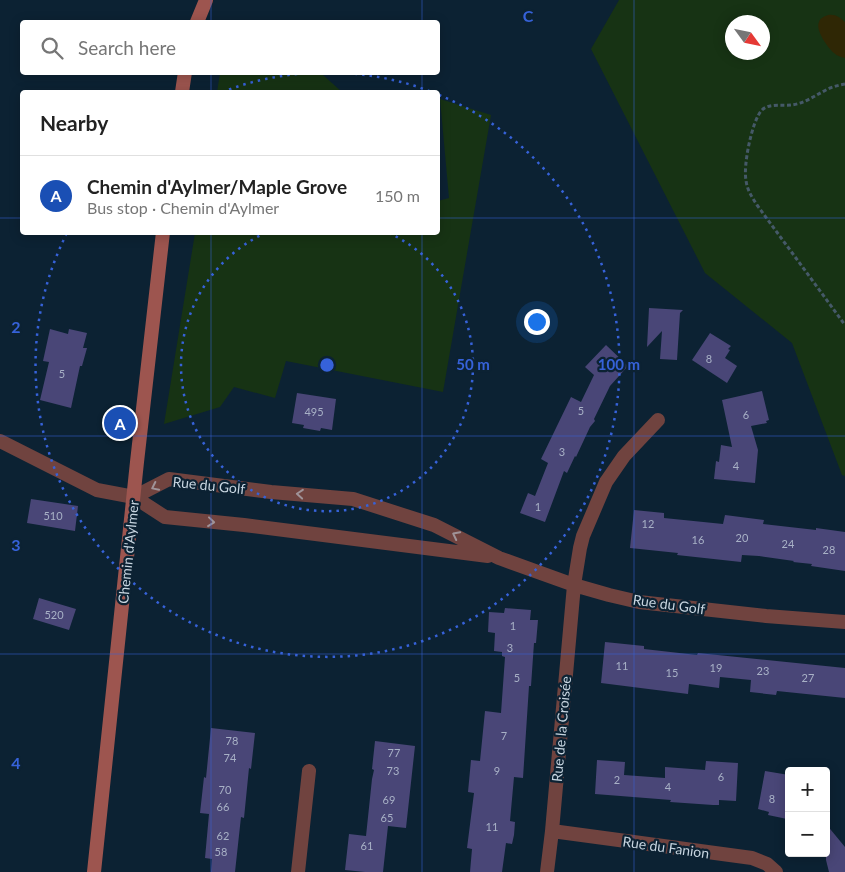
<!DOCTYPE html>
<meta charset="utf-8">
<style>
:root{--surface:#fff;--page:#f2f2f2;--text:#222;--muted:#767676;--line:#e0e0e0;--accent:#7d5283}
body{margin:0;font-family:Lato,sans-serif;background:var(--page);color:var(--text)}
.controls{position:absolute;right:15px;bottom:15px;display:grid;overflow:hidden;border-radius:5px;box-shadow:0 2px 12px #0003}
.controls button{width:45px;height:45px;display:grid;place-items:center;padding:0;border:0;border-bottom:1px solid var(--line);background:var(--surface);color:var(--text);font:25px sans-serif}
.compass{position:absolute;left:725px;top:15px;width:45px;height:45px;border-radius:50%;background:var(--surface);box-shadow:0 2px 12px #0003;rotate:123deg}
.you{position:absolute;left:536px;top:321px;width:18px;height:18px;margin:-12px;border:4px solid #fff;border-radius:50%;background:#1a73e8;box-shadow:0 0 0 8px #1a73e833}
.badge{display:grid;place-items:center;width:32px;height:32px;border-radius:50%;background:var(--accent);color:#fff;font-size:16px;font-weight:700}
.pin{position:absolute;translate:-50% -50%;border:2px solid #fff;box-shadow:0 1px 5px #0006}
.list{margin:0;padding:0;list-style:none}
h2{display:flex;justify-content:space-between;align-items:center;height:65px;margin:0;padding:0 20px;font-size:21px}
h2 small{font-size:16px;font-weight:400;color:var(--muted)}
.list li{display:grid;grid-template-columns:32px 1fr auto;gap:15px;align-items:center;box-sizing:border-box;height:80px;padding:0 20px;border-top:1px solid var(--line)}
.list b{display:block;font-size:19px;white-space:nowrap}
.list p{margin:0;font-size:16px;white-space:nowrap;color:var(--muted)}
.list em{font-size:16px;font-style:normal;color:var(--muted)}
.icon{flex:none;width:28px;height:28px;fill:none;stroke:currentColor;stroke-width:2;stroke-linecap:round;stroke-linejoin:round}
.map{position:relative;flex:none;width:845px;height:872px;overflow:hidden}
.search{position:absolute;background:var(--surface);box-shadow:0 2px 12px #0003;left:20px;top:20px;width:420px;height:55px;display:flex;align-items:center;gap:12px;box-sizing:border-box;padding:0 18px;border-radius:5px;color:var(--muted);font-size:19px}
.panel{position:absolute;background:var(--surface);box-shadow:0 2px 12px #0003;left:20px;top:90px;width:420px;height:145px;border-radius:5px}
.map>svg:first-child{display:block}
.green{fill:#173314;fill-rule:evenodd}
.sand{fill:#2f2705}
.building{fill:#494677}
.lines{fill:none;stroke-linecap:round;stroke-linejoin:round}
.path{stroke:#455968;stroke-width:3;stroke-dasharray:4 2.5;stroke-linecap:butt}
.minor{stroke:#70433f;stroke-width:14}
.secondary{stroke:#9d554f;stroke-width:14}
.oneway{stroke:#a09398}
.grid{fill:none;stroke:#3662d9;stroke-width:1;stroke-opacity:0.55}
.ring{fill:none;stroke:#3662d9;stroke-width:2.5;stroke-dasharray:2.5 5}
.labels{text-anchor:middle;dominant-baseline:central;stroke-width:4.5;stroke-linejoin:round;paint-order:stroke}
.number-label{font-size:11px;fill:#a8b1c6}
.street-label{font-size:14px;fill:#c7d5e0;stroke:#0c2233}
.grid-label{font-size:16px;text-anchor:middle;font-weight:bold;fill:#3662d9;stroke:#0c2233;stroke-width:4.5;stroke-linejoin:round;paint-order:stroke}
.centre{fill:#3662d9;stroke:#0c2233;stroke-width:2.5}
.ring-label{font-size:15px;text-anchor:middle;font-weight:bold;fill:#3662d9;stroke:#0c2233;stroke-width:4.5;stroke-linejoin:round;paint-order:stroke}
</style>
<div class="map">
<svg width="845" height="872" viewBox="0 0 845 872">
<rect width="100%" height="100%" fill="#0c2233"/>
<path class="green" d="M 619,0 L 845,0 L 845,476 L 842,475 L 792,343 L 705,273 L 591,49 ZM 732,22 L 762,22 L 762,52 L 732,52 Z
M 220,73 L 313,73 L 323,75 L 342,92 L 217,92 Z
M 440,99 L 491,115 L 443,392 L 286,361 L 275,398 L 234,387 L 220,407 L 164,424 L 195,233 L 438,232 L 438,201 L 449,198 Z"/>
<path class="sand" d="M 828,15 C 836,14 839,17 845,22 L 845,58 C 841,57 837,56 834,53 C 828,48 815,30 819,22 C 820,18 825,16 828,15 Z"/>
<path class="building" d="M 649,308 L 683,310 L 680,313 L 677,360 L 660,359 L 662,331 L 647,347 Z
M 50,329 L 68,334 L 69,329 L 87,333 L 83,348 L 87,348 L 82,366 L 80,366 L 71,408 L 40,400 L 49,362 L 43,361 Z
M 710,333 L 731,346 L 728,349 L 730,350 L 725,358 L 737,366 L 727,383 L 692,360 Z
M 606,345 L 628,366 L 610,386 L 594,419 L 595,421 L 590,427 L 576,457 L 575,456 L 567,473 L 564,471 L 545,522 L 520,513 L 528,493 L 535,496 L 548,463 L 541,459 L 571,397 L 581,402 L 594,375 L 585,367 Z
M 762,391 L 769,420 L 766,421 L 767,423 L 751,426 L 758,450 L 755,483 L 714,479 L 716,461 L 719,462 L 721,445 L 732,447 L 722,400 Z
M 297,393 L 336,399 L 332,430 L 321,428 L 320,431 L 303,428 L 304,425 L 292,423 Z
M 31,499 L 78,506 L 75,531 L 27,523 Z
M 634,510 L 664,513 L 664,518 L 723,524 L 725,515 L 764,520 L 763,524 L 816,530 L 816,528 L 845,532 L 845,571 L 811,566 L 812,564 L 793,562 L 794,561 L 759,556 L 742,555 L 741,562 L 677,555 L 678,553 L 630,548 Z
M 39,598 L 76,609 L 69,630 L 33,619 Z
M 505,608 L 531,610 L 530,620 L 538,620 L 536,643 L 534,643 L 531,686 L 529,686 L 523,778 L 514,777 L 510,821 L 515,822 L 514,835 L 512,844 L 506,843 L 502,872 L 470,872 L 472,849 L 467,848 L 474,793 L 468,792 L 471,760 L 480,761 L 485,711 L 501,713 L 505,657 L 502,656 L 502,652 L 494,651 L 495,633 L 488,632 L 489,612 L 504,613 Z
M 605,642 L 644,646 L 644,649 L 697,655 L 698,653 L 845,668 L 845,698 L 777,691 L 776,695 L 750,692 L 751,680 L 720,677 L 719,688 L 689,684 L 688,694 L 601,683 Z
M 211,728 L 255,733 L 251,769 L 249,768 L 244,818 L 241,817 L 235,872 L 211,872 L 212,859 L 205,858 L 209,814 L 200,813 L 204,777 L 206,778 Z
M 375,741 L 415,746 L 406,828 L 388,826 L 383,872 L 365,872 L 345,870 L 349,834 L 366,836 L 372,779 L 374,770 L 372,769 Z
M 597,760 L 625,762 L 624,775 L 665,778 L 665,767 L 705,770 L 706,761 L 738,763 L 736,801 L 719,800 L 719,805 L 713,805 L 670,802 L 671,800 L 595,794 Z
M 765,771 L 789,775 L 789,807 L 787,819 L 768,815 L 769,812 L 758,809 Z
M 826,824 L 845,847 L 845,872 L 829,872 L 826,860 Z"/>
<g class="lines">
<path class="path" d="M 845,84 C 840,85 835,86 830,88 C 817,94 806,103 792,105 C 783,106 769,103 762,110 C 752,120 743,166 746,180 C 747,190 752,197 757,205 L 845,325"/>
<path class="minor" d="M 0,441 L 97,490 L 134,497 L 165,517 L 244,525 L 488,556
M 134,497 L 169,479 L 271,492 L 353,499 L 434,525 L 499,558 L 574,585 L 609,595 L 639,602 L 766,616 L 845,622
M 552,831 L 752,858 L 767,864 L 776,872
M 298,872 L 309,771
M 547,872 L 552,831 L 574,585 L 580,548 L 583,536 L 606,482 L 624,456 L 658,420"/>
<path class="secondary" d="M 197,22 L 206,0
M 182,92 L 185,72
M 94,872 L 137,462 L 163,232"/>
</g>
<defs><path id="oneway-chevron" d="M-2-3.5L2.5 0L-2 3.5" fill="none" stroke-width="1.6" stroke-linecap="round" stroke-linejoin="round" transform="scale(1.25)"/></defs>
<g class="oneway">
<use href="#oneway-chevron" transform="translate(155 487) rotate(154)"/>
<use href="#oneway-chevron" transform="translate(300 494) rotate(-175)"/>
<use href="#oneway-chevron" transform="translate(211 522) rotate(6)"/>
<use href="#oneway-chevron" transform="translate(456 535) rotate(-153)"/>
</g>
<path class="grid" d="M 211,0 L 211,22M 422,0 L 422,22M 634,0 L 634,872M 211,72 L 211,92M 422,72 L 422,92M 0,218 L 22,218M 438,218 L 845,218M 211,232 L 211,872M 422,232 L 422,872M 0,436 L 845,436M 0,654 L 845,654"/>
<g class="ring">
<path d="M389 233A146 146 0 1 1 265 233"/>
<path d="M222 92A292 292 0 0 1 432 92M439 95A292 292 0 1 1 66 235"/>
</g>
<g class="labels">
<g class="number-label">
<text x="709" y="358">8</text>
<text x="62" y="373">5</text>
<text x="581" y="410">5</text>
<text x="314" y="411">495</text>
<text x="746" y="414">6</text>
<text x="562" y="451">3</text>
<text x="736" y="465">4</text>
<text x="538" y="506">1</text>
<text x="53" y="515">510</text>
<text x="648" y="523">12</text>
<text x="742" y="537">20</text>
<text x="698" y="539">16</text>
<text x="788" y="543">24</text>
<text x="829" y="549">28</text>
<text x="54" y="614">520</text>
<text x="513" y="625">1</text>
<text x="510" y="647">3</text>
<text x="622" y="665">11</text>
<text x="716" y="667">19</text>
<text x="763" y="670">23</text>
<text x="672" y="672">15</text>
<text x="517" y="677">5</text>
<text x="808" y="677">27</text>
<text x="504" y="735">7</text>
<text x="232" y="740">78</text>
<text x="394" y="752">77</text>
<text x="230" y="757">74</text>
<text x="393" y="770">73</text>
<text x="497" y="770">9</text>
<text x="721" y="776">6</text>
<text x="617" y="779">2</text>
<text x="668" y="786">4</text>
<text x="225" y="789">70</text>
<text x="772" y="798">8</text>
<text x="389" y="799">69</text>
<text x="223" y="806">66</text>
<text x="387" y="817">65</text>
<text x="492" y="826">11</text>
<text x="223" y="835">62</text>
<text x="367" y="845">61</text>
<text x="221" y="851">58</text>
</g>
<g class="street-label">
<text transform="translate(209 485) rotate(6)">Rue du Golf</text>
<text transform="translate(128 552) rotate(-84)">Chemin d'Aylmer</text>
<text transform="translate(669 604) rotate(8)">Rue du Golf</text>
<text transform="translate(561 729) rotate(-85)">Rue de la Croisée</text>
<text transform="translate(666 847) rotate(8)">Rue du Fanion</text>
</g>
</g>
<g class="grid-label">
<text x="528" y="22">C</text>
<text x="16" y="333">2</text>
<text x="16" y="551">3</text>
<text x="16" y="769">4</text>
</g>
<circle cx="327" cy="365" r="8" class="centre"/>
<g class="ring-label">
<text x="473" y="370">50 m</text>
<text x="619" y="370">100 m</text>
</g>
</svg>
<div class="controls">
<button>+</button>
<button>−</button>
</div>
<svg class="compass" viewBox="-18 -18 36 36"><path d="M0-13l5 13h-10z" fill="#e53935"/><path d="M0 13l5-13h-10z" fill="#767676"/></svg>
<div class="you"></div>
<div class="pin badge" style="left:120px;top:423px;background:#1a4fb4">A</div>
<div class="search"><svg class="icon" aria-label="search" viewBox="0 0 24 24"><circle cx="10" cy="10" r="6"/><path d="M15 15l6 6"/></svg>Search here</div>
<section class="panel">
<h2>Nearby<small></small></h2>
<ul class="list">
<li><span class="badge" style="background:#1a4fb4">A</span><div><b>Chemin d'Aylmer/Maple Grove</b><p>Bus stop · Chemin d'Aylmer</p></div><em>150 m</em></li>
</ul>
</section>
</div>
